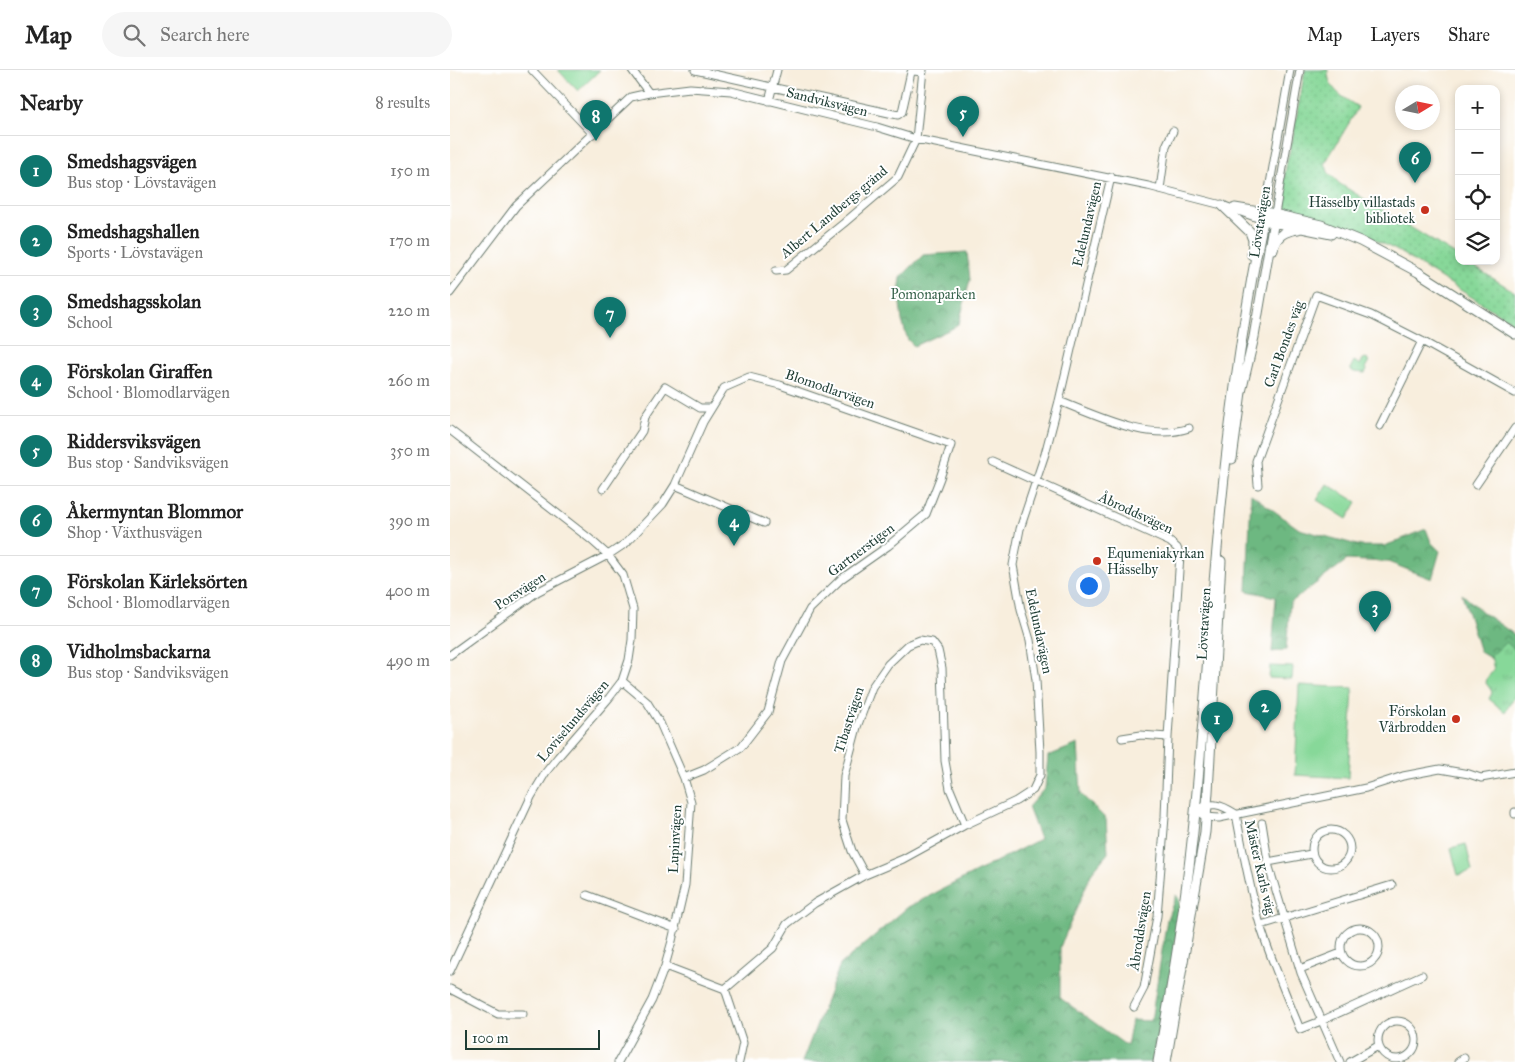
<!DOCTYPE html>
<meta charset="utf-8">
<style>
:root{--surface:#fff;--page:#f6f6f6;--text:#222;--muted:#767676;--line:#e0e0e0;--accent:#0f766e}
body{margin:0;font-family:"IM FELL Great Primer",serif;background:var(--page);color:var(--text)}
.controls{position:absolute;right:15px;top:15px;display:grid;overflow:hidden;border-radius:10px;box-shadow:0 2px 8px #0003}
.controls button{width:45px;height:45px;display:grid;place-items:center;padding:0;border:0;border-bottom:1px solid var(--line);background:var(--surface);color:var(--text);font:25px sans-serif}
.compass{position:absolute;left:945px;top:15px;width:45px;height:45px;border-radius:50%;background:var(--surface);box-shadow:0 2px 8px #0003;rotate:80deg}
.scale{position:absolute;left:15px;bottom:12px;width:135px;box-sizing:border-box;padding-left:5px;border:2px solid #1f3d34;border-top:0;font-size:14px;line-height:18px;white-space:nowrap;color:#1f3d34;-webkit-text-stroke:4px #fff;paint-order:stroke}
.you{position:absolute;left:638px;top:515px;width:18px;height:18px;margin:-12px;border:4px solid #fff;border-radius:50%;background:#1a73e8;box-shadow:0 0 0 8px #1a73e833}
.badge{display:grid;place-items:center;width:32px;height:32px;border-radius:50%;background:var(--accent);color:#fff;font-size:16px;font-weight:700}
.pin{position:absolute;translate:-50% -41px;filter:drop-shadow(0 1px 2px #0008)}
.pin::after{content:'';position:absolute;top:26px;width:18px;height:15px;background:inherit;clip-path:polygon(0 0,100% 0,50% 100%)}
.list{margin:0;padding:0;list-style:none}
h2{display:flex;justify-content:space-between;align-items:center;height:65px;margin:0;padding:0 20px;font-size:21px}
h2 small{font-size:16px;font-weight:400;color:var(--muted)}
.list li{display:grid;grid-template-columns:32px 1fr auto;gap:15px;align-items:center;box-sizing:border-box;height:70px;padding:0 20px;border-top:1px solid var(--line)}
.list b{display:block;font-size:19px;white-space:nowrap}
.list p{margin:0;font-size:16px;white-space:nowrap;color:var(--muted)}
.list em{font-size:16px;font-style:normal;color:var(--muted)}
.icon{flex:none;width:28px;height:28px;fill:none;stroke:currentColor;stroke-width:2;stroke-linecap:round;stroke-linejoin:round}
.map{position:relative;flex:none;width:1065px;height:992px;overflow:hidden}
header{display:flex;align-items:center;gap:30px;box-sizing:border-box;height:70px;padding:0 25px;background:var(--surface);border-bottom:1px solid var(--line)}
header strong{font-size:24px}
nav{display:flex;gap:28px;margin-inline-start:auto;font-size:18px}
.search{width:350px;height:45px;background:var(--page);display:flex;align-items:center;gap:12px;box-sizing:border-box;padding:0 18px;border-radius:28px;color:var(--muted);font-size:19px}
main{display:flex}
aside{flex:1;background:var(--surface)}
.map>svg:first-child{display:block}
.grass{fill:url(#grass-dots);stroke:#538a66}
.forest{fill:url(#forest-crowns);stroke:#467a5a}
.park{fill:url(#park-tufts);stroke:#538a66}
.pitch{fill:#87d899;stroke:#538a66}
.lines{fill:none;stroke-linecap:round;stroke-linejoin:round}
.minor-casing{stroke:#6b7b6f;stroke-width:9}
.tertiary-casing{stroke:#6b7b6f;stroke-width:11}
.minor{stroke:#fff;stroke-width:7}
.tertiary{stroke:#fff;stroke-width:9}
.poi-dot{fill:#c8321e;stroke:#fff;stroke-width:2}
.labels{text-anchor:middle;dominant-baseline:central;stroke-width:4;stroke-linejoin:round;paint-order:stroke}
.street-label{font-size:14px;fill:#1f3d34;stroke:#fff}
.poi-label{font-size:14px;fill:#1f3d34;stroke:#fff;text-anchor:end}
.park-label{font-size:14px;fill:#39644d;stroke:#fff}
</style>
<header>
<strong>Map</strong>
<div class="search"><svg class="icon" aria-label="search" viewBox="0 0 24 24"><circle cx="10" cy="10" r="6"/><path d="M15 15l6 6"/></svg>Search here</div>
<nav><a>Map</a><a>Layers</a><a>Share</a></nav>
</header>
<main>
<aside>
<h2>Nearby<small>8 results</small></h2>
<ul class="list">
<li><span class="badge">1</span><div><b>Smedshagsvägen</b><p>Bus stop · Lövstavägen</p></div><em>150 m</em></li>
<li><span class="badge">2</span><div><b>Smedshagshallen</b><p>Sports · Lövstavägen</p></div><em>170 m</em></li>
<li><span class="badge">3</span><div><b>Smedshagsskolan</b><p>School</p></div><em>220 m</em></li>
<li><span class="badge">4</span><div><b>Förskolan Giraffen</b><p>School · Blomodlarvägen</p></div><em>260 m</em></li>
<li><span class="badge">5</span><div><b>Riddersviksvägen</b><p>Bus stop · Sandviksvägen</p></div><em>350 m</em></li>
<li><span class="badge">6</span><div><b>Åkermyntan Blommor</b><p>Shop · Växthusvägen</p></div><em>390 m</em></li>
<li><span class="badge">7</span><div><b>Förskolan Kärleksörten</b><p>School · Blomodlarvägen</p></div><em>400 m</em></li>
<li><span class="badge">8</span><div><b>Vidholmsbackarna</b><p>Bus stop · Sandviksvägen</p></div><em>490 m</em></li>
</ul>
</aside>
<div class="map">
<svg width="1065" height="992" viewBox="0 0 1065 992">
<defs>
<pattern id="grass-dots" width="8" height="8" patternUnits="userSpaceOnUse" patternTransform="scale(1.25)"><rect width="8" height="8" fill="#87d899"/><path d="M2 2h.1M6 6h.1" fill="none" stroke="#74ba84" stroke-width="1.8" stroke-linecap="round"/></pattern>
<pattern id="forest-crowns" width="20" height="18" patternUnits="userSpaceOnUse" patternTransform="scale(1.25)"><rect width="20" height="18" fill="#6db881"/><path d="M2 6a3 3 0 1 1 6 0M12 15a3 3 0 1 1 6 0" fill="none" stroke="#59976a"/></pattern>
<pattern id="park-tufts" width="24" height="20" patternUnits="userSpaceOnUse" patternTransform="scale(1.25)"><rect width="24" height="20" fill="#87d899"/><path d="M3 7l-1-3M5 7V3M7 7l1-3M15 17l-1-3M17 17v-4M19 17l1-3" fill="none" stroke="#74ba84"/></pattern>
</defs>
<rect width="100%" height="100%" fill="#fff"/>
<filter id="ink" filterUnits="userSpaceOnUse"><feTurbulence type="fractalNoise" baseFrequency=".02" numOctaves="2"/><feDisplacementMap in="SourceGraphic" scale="10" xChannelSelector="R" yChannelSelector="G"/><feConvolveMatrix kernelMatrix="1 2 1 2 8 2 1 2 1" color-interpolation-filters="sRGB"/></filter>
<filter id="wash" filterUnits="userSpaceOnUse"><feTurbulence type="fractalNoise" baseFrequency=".0096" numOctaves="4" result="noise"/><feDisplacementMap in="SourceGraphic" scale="20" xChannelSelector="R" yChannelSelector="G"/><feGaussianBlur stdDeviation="1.12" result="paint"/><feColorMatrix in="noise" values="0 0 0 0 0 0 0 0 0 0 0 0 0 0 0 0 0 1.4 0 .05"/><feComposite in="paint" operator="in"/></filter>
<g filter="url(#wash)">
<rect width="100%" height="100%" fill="#f8eedd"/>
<path class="grass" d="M 855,0 L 878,0 C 877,19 894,28 908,37 L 905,43 L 875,93 L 878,102 L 890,114 L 1009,187 L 1009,191 L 1015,191 L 1065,222 L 1065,254 L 946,180 L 896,156 L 858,148 L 841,142 L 837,139 L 832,121 L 837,91 L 842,72 Z"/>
<path class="forest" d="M 517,182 L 520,210 L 509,253 L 503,258 L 464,276 L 458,270 L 452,251 L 449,225 L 451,207 L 473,185 Z
M 801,424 L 849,459 L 911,476 L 935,476 L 976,459 L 981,472 L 990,481 L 982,509 L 938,492 L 897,490 L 840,533 L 836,580 L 822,582 L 826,527 L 797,521 Z
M 1012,524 L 1035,544 L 1065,565 L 1065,603 L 1030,582 Z
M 628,674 L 631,724 L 656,749 L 658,783 L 642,802 L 610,877 L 610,928 L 677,976 L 682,950 L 701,951 L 717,849 L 726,825 L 729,829 L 730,839 L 722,895 L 702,992 L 352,992 L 390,895 L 458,837 L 590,769 L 578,737 L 595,718 L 598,686 Z"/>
<path class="park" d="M 916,288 L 919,291 L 915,298 L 917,299 L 915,303 L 904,302 L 900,299 L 904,291 L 910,295 L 913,289 Z
M 1056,572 L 1065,580 L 1065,626 L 1055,642 L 1039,629 L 1042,623 L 1041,620 L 1036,613 L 1037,608 L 1044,600 L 1041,586 Z"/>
<path class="pitch" d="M 108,0 L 150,0 L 128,21 Z
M 877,414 L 907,432 L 897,449 L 867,430 Z
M 820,596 L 843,597 L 842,609 L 819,608 Z
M 849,615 L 903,618 L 898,708 L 845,705 Z
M 1016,774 L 1022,801 L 1008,805 L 1001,778 Z"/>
</g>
<g filter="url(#ink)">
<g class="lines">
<g class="minor-casing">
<path id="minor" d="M 82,0 L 143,64
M 182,0 L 199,23
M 245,0 L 448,45 L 452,42 L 461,2 L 463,1 L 473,2
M 319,31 L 327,0
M 710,119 L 716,76 L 723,61
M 785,137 L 815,142 L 840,0
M 825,144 L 850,0
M 326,201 L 336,200 L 394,153 L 448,107 L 466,69 L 473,0
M 0,223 L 66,136 L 181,27 L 199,23 L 240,18 L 281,21 L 427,57 L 466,69 L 698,116 L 772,135 L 813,150
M 609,331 C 647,346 699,372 739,358
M 930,356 L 972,271
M 0,360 L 140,469 L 158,485 L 173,505 L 183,539 L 182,570 L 179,590 L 172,611 L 159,628 L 108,687 L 96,702 L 81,727 L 0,901
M 543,392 L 720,472 L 727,478 L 730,485 L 718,667 L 715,747 L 707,846 L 694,918 L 684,937
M 225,415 L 314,453
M 808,415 L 806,391 L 866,225 L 921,245 L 972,271 L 1065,323
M 1026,415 L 1065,358
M 153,419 L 192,361 L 195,347 L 215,317 L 250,338 L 261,338
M 0,585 L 87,522 L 158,485 L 176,473 L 213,434 L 225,415 L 253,352 L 274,318 L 299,307 L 330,315 L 501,375 L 490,408 L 476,444 L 438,476 L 391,509 L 360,539 L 332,591 L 318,642 L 291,677 L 254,700 L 234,708
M 672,668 L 691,665 L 718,667
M 745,740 L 756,747 L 769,748 L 916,718 L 953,706 L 990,699 L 1019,704 L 1031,708 L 1065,702
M 745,740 C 763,732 769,733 786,744
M 1065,742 L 1065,744
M 786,744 C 793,782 800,821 811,858 C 822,892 836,925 850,959 L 871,951 L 972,905
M 812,753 L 819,797 L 851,903 L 890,992
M862 779a19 19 0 1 1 38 0a19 19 0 1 1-38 0Z
M 818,792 L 861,784
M 415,805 L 402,781 L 392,750 L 394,706 L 407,657 L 422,617 L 438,594 L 458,575 L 470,570 L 482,572 L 488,580 L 492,598 L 495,691 L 500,719 L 515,755
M 137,825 L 226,859
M 811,855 L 942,815
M891 877a19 19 0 1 1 38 0a19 19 0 1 1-38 0Z
M 215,896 L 275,919 L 293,973 L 289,992
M 850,899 L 891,883
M 0,919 L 48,944 L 73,944
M 275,919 L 323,878 L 337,854 L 365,833 L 415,805 L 453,789 L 515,755 L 566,731 L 583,720 L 590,705 L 590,682 L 586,610 L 580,570 L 571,540 L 563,495 L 570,459 L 595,384 L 609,331 L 661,107
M928 970a19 19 0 1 1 38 0a19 19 0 1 1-38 0Z
M 168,992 L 202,930 L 215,896 L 222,871 L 235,815 L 241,732 L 234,708 L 210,653 L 197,632 L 172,611
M 900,992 L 928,976
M 1008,992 L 1014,988"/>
</g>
<g class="tertiary-casing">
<path id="tertiary" d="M 772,135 L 800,162 L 803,170 L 802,185
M 818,151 L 881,164
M 823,179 C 826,165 835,161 848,159
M 782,389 L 791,322 L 804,267 L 825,144
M 708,992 C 722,916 735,839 743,762 C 753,668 758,573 767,479 C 777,366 791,253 815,142 L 871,155 L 910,171 L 968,202 L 1065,264
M 716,992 L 755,762 L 758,722 L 771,491"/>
</g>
<use href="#minor" class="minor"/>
<use href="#tertiary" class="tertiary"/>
</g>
</g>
<g class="poi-dot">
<circle cx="975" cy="140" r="5"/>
<circle cx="647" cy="491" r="5"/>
<circle cx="1006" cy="649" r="5"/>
</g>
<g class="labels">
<g class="street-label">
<text transform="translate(377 32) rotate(14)">Sandviksvägen</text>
<text transform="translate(384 142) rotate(-40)">Albert Landbergs gränd</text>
<text transform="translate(810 152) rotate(-81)">Lövstavägen</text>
<text transform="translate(637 154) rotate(-77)">Edelundavägen</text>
<text transform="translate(834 274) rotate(-70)">Carl Bondes väg</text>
<text transform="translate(380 319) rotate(19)">Blomodlarvägen</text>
<text transform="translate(686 443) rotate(25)">Åbroddsvägen</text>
<text transform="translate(411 480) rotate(-37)">Gartnerstigen</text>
<text transform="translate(70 521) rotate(-33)">Porsvägen</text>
<text transform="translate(754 554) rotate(-87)">Lövstavägen</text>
<text transform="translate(589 561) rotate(78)">Edelundavägen</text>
<text transform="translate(399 650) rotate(-72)">Tibastvägen</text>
<text transform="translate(123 651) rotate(-50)">Loviselundsvägen</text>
<text transform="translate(225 769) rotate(-87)">Lupinvägen</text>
<text transform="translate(810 797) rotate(77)">Mäster Karls väg</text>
<text transform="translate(690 861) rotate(-81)">Åbroddsvägen</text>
</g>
<g class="poi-label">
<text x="965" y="132">Hässelby villastads<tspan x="965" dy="16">bibliotek</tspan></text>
<text x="657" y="483" text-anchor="start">Equmeniakyrkan<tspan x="657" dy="16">Hässelby</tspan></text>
<text x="996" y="641">Förskolan<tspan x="996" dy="16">Vårbrodden</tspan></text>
</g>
<g class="park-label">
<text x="483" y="224">Pomonaparken</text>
</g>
</g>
</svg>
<div class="controls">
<button>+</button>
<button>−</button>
<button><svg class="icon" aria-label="locate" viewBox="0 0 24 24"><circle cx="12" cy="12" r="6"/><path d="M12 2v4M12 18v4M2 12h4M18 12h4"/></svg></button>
<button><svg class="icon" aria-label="layers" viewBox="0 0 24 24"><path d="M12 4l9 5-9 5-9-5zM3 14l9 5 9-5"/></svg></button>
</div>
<svg class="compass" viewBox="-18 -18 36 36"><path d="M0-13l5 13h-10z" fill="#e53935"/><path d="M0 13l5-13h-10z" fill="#767676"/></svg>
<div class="scale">100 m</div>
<div class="you"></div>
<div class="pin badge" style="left:767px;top:673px">1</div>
<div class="pin badge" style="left:815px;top:661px">2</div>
<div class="pin badge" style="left:925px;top:562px">3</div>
<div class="pin badge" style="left:284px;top:476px">4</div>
<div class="pin badge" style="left:513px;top:67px">5</div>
<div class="pin badge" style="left:965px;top:113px">6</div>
<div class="pin badge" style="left:160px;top:268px">7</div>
<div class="pin badge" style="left:146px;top:71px">8</div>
</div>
</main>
